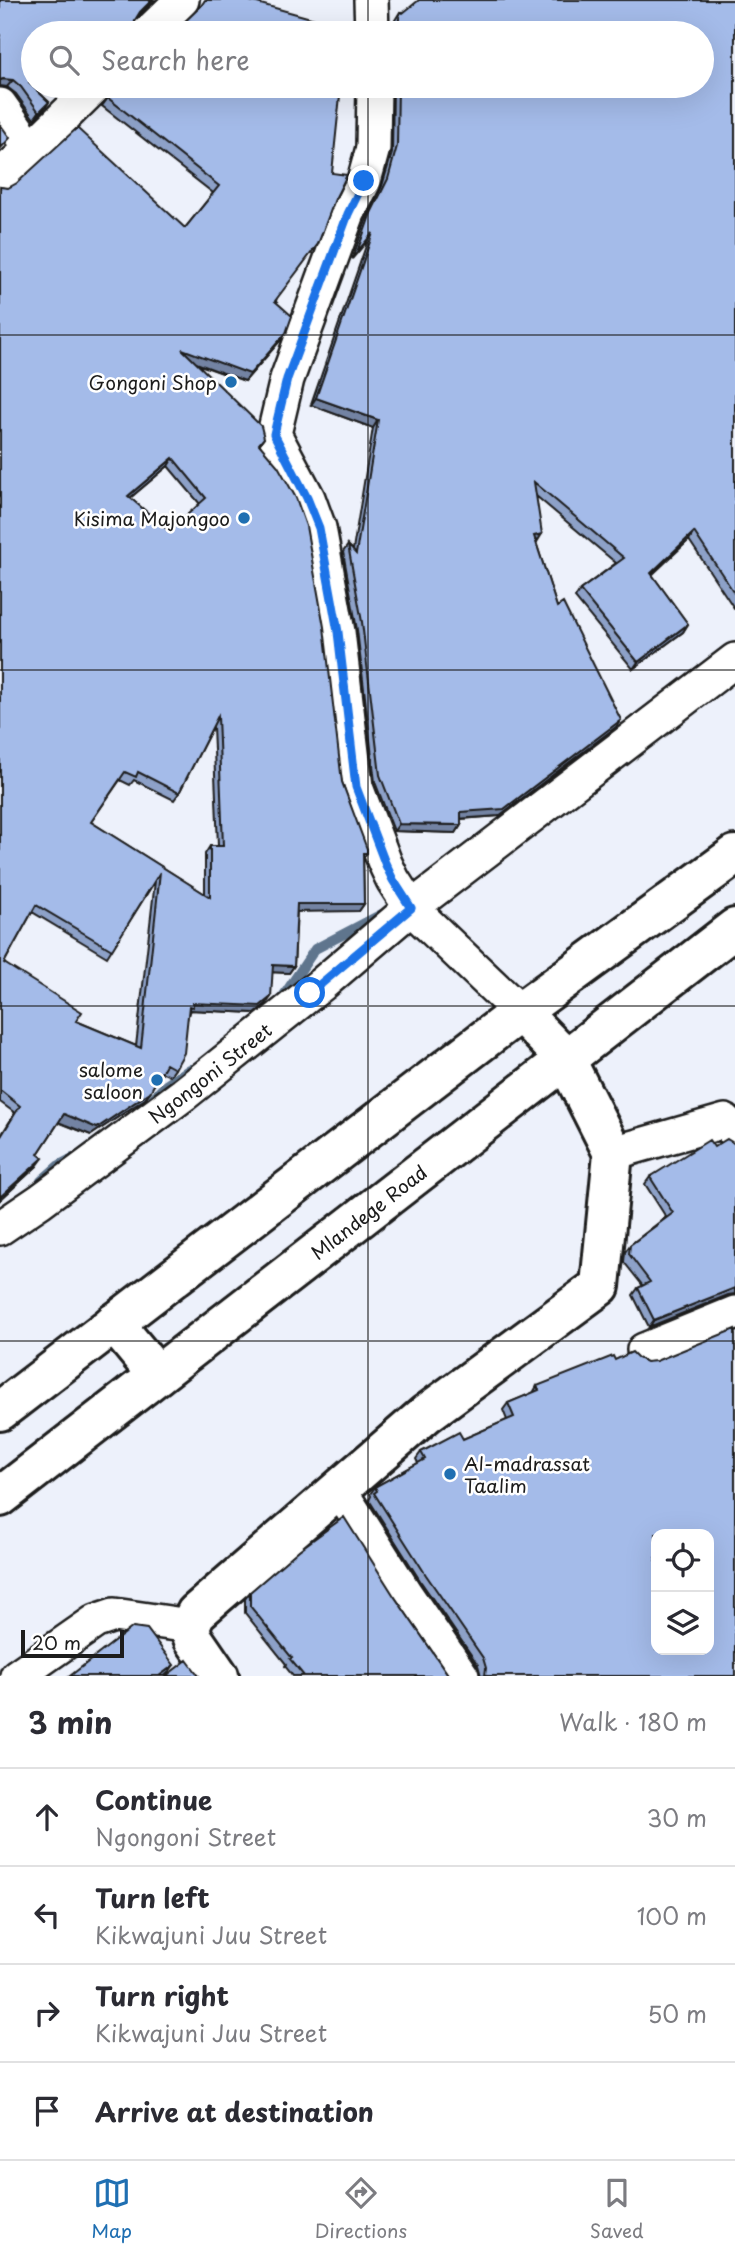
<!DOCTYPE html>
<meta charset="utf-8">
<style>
:root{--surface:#fff;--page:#f2f2f3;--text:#2b2b33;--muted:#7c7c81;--line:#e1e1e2;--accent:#1f6fb2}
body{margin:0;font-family:"Playpen Sans",sans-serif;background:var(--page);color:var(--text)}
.controls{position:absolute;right:21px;bottom:21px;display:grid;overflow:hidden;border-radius:14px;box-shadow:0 7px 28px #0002}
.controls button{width:63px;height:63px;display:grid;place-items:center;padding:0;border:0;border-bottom:2px solid var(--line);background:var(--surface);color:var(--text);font:35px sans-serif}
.scale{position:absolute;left:21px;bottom:18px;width:103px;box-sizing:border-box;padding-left:7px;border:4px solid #1c1c1c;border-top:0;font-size:19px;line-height:24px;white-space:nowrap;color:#1c1c1c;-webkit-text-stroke:5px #fff;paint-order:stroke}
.stop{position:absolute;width:21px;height:21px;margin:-16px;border:5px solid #1a73e8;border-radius:50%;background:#fff}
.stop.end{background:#1a73e8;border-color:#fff;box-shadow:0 2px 7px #0008}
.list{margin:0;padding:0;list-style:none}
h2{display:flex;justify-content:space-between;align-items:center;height:91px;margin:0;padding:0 28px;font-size:30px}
h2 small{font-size:23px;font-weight:400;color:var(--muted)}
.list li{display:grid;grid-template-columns:46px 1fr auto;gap:21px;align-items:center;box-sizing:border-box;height:98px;padding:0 28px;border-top:2px solid var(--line)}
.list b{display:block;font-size:26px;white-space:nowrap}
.list p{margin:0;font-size:23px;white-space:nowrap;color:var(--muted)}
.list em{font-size:23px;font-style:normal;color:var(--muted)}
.icon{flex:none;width:38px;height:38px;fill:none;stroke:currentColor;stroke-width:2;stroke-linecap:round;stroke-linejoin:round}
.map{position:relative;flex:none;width:735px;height:1676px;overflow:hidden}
.search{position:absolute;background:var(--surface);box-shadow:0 7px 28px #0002;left:21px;right:21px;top:21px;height:77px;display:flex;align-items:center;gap:18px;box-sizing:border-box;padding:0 24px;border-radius:38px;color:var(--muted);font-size:26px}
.sheet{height:483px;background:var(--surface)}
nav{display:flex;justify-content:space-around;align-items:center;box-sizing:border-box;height:98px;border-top:2px solid var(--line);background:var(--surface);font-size:19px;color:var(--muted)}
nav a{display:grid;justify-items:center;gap:4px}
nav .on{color:var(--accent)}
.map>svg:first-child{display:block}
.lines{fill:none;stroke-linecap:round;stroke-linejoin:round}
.stream{stroke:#5e758d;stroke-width:10}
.street-casing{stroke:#1c1c1c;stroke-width:38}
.secondary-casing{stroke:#1c1c1c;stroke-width:44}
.primary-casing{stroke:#1c1c1c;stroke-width:44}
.street{stroke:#fff;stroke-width:33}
.secondary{stroke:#fff;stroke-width:38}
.primary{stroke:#fff;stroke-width:38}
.wall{fill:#8da1c8;stroke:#1c1c1c;stroke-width:2;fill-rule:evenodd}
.shaded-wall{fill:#7383a3;stroke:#1c1c1c;stroke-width:2}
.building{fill:#a4bbe9;stroke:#1c1c1c;stroke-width:2;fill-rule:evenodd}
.route{stroke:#1a73e8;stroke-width:9}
.grid{fill:none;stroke:#1c1c1c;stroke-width:2;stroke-opacity:0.55}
.poi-dot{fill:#1f6fb2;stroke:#fff;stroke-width:2.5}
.labels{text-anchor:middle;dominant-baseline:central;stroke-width:5;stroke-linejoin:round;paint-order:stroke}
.poi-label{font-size:19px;fill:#1c1c1c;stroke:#fff;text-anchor:end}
.street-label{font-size:19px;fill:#1c1c1c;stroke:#fff}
</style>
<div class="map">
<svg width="735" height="1676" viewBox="0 0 735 1676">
<rect width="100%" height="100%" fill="#edf1fb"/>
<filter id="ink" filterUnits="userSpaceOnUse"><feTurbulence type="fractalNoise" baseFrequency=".0143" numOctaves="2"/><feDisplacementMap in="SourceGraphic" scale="14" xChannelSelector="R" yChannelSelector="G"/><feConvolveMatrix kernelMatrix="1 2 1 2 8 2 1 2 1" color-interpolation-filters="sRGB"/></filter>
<g filter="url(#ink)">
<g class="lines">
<path class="stream" d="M 282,998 L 315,949 L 382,914
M 153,1098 L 166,1085 L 190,1069
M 41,1181 L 58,1166 L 73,1158"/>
<g class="street-casing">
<g id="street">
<path d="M 371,0 L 372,33"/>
<path d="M 148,33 L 182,0"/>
<path d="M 374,86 L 373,148 L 364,181 L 348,213 L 287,379 L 274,434 L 308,498 L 319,528 L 338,632 L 356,787 L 385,863 L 393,880 L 411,908 L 520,1012"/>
<path d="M 0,105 L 31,149"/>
<path d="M 0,176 L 31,149 L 95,86"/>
<path d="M 613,1153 L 725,1121 L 735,1133"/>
<path id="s1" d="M 0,1228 L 40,1201 L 184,1094 L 322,984 L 411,908 L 735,660"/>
<path d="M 644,1350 L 735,1313"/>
<path d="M 339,1489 L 405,1593 L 462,1676"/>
<path d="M 17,1676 L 96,1621 L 114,1615 L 190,1626"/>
</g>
</g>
<g class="secondary-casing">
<path id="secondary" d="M 219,1676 L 193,1638 L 190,1626 L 196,1613 L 426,1414 L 600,1286 L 613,1153 L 565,1058 L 520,1012"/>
</g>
<g class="primary-casing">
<g id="primary">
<path d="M 114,1323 L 157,1375"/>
<path d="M 0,1411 L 520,1012 L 735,855"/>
<path id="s2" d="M 0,1497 L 735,928"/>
</g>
</g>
<use href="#street" class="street"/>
<use href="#secondary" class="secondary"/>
<use href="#primary" class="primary"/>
</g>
<path class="wall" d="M 0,0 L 33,33 L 33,79 L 30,84 L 49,102 L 44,109 L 34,119 L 16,94 L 7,87 L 0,86 Z
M 735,0 L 735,607 L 734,608 L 689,540 L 652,575 L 688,624 L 683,632 L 633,669 L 575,598 L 580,590 L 616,563 L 536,496 L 537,542 L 536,542 L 557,607 L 616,727 L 499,816 L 461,819 L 461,825 L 456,833 L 394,831 L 375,782 L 357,630 L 343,552 L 348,545 L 353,550 L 373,428 L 311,405 L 368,240 L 352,259 L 366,221 L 382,186 L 392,153 L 393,86 L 702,86 L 702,33 L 393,33 L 395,20 L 400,12 Z
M 114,86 L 341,86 L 276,301 L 281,340 L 245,381 L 197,364 L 264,438 L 259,445 L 342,782 L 367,853 L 363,858 L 364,904 L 359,911 L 297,911 L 294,966 L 289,973 L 272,972 L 266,1004 L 255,1013 L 190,1010 L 189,1012 L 175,1069 L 170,1076 L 161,1072 L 145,1099 L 91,1135 L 59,1122 L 38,1154 L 37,1166 L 0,1200 L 0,1137 L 15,1113 L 0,1102 L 0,187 L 185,228 L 213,193 L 102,106 L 114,90 ZM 168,466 L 200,504 L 169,531 L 130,498 ZM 213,726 L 218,846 L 210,846 L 205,854 L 205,894 L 91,822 L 120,780 L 130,785 L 134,780 L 174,800 L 179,793 ZM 155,881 L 136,1046 L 76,1021 L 4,963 L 32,912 L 107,957 Z
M 714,1147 L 728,1295 L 649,1327 L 633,1295 L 638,1288 L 643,1286 L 624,1262 L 625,1252 L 630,1245 L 666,1217 L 645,1184 L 650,1177 Z
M 537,1386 L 735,1676 L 481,1676 L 478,1665 L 421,1582 L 369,1500 L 371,1496 L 370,1494 L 375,1487 L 418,1463 L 416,1459 L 421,1452 L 463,1439 L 507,1420 L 503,1410 L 508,1403 L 533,1393 Z
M 250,1592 L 394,1596 L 449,1676 L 293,1676 L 285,1666 L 286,1664 L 245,1613 L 245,1599 Z"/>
<path class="shaded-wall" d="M 152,0 L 154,0 L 135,19 L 140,12 Z
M 3,79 L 13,80 L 7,87 L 0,86 L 0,80 Z
M 49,102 L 44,109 L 34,119 L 39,112 Z
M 286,333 L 245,381 L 177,356 L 182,349 Z
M 316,398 L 378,420 L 373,428 L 311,405 Z
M 173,458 L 168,466 L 123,504 L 128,496 Z
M 694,532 L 689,540 L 645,580 L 651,573 Z
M 542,534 L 537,542 L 529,543 L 534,536 Z
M 688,624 L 683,632 L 633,669 L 638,662 Z
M 621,720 L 616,727 L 499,816 L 456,819 L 461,812 Z
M 399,824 L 461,825 L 456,833 L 394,831 Z
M 297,904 L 364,904 L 359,911 L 292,912 Z
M 273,965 L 294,966 L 289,973 L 267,972 Z
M 271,997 L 266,1004 L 255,1013 L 190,1010 L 187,1014 L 184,1014 L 193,1003 Z
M 150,1092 L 145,1099 L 91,1135 L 58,1122 L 64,1114 Z
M 43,1158 L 37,1166 L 0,1200 L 0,1197 Z
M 733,1288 L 735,1288 L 735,1294 L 728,1295 L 649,1327 L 654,1320 Z
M 174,1665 L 168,1673 L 165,1676 L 159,1676 Z"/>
<path class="building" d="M 0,0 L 152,0 L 140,12 L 135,20 L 134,30 L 136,33 L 33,33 L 33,78 L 29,83 L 49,102 L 39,112 L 21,87 L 13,80 L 3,79 L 0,80 Z
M 205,0 L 246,0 L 347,28 L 346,33 L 173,33 L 201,6 Z
M 419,0 L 735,0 L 735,594 L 694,532 L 651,573 L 688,624 L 638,662 L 580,590 L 624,558 L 534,482 L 542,534 L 534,536 L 557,607 L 563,603 L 621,720 L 504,809 L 461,812 L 461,825 L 399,824 L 380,775 L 362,622 L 348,545 L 356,554 L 378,420 L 316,398 L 373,233 L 357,252 L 371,213 L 388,179 L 397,146 L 398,86 L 702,86 L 702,33 L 397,33 L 400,12 L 403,13 Z
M 117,86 L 341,86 L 332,173 L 347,175 L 335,199 L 318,244 L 275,301 L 292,316 L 286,333 L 250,374 L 182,349 L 261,426 L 264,438 L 259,444 L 278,466 L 296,498 L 306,526 L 324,627 L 342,782 L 367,849 L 367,853 L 363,853 L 364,904 L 297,904 L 294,966 L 273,965 L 271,997 L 260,1006 L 193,1003 L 193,1007 L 189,1006 L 184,1053 L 175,1069 L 166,1064 L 150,1092 L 97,1128 L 64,1114 L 38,1154 L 43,1158 L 0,1197 L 0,1138 L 20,1106 L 0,1090 L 0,187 L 8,188 L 17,183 L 77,128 L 185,228 L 219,186 L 108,98 ZM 173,458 L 206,498 L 169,531 L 128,496 ZM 218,716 L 223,846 L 210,846 L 210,897 L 91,822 L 125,772 L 136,777 L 138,772 L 179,793 ZM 160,872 L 141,1048 L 76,1021 L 82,1012 L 4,963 L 36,905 L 112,950 Z
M 0,124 L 10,138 L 0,149 Z
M 727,1139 L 735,1144 L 735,1288 L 654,1320 L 638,1288 L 650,1282 L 629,1254 L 630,1245 L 673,1213 L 650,1177 L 709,1140 L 714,1147 Z
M 735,1329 L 735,1676 L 485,1676 L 486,1668 L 483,1658 L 426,1575 L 374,1493 L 377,1491 L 375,1487 L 425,1459 L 421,1452 L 459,1432 L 463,1439 L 514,1417 L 508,1403 L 539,1390 L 537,1386 L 613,1356 L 615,1360 L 632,1352 L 638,1358 L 646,1362 L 656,1361 ZM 656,1534 L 709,1534 L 709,1650 L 656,1650 Z
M 344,1517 L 394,1596 L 449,1676 L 304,1676 L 290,1659 L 292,1658 L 250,1606 L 250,1592 L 299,1550 Z
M 133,1627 L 147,1629 L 174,1665 L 159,1676 L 70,1676 Z
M 187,1660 L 199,1676 L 166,1676 Z"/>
</g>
<g class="lines" filter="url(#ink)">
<path class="route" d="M 310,993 L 411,908 L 393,880 L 385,863 L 356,787 L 338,632 L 319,528 L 307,498 L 274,434 L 287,379 L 348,214 L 364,181"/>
</g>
<path class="grid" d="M 368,0 L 368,33M 368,86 L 368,1676M 0,335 L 735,335M 0,670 L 735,670M 0,1006 L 735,1006M 0,1341 L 735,1341"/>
<g class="poi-dot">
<circle cx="231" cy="382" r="7"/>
<circle cx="244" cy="518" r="7"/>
<circle cx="157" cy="1080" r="7"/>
<circle cx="450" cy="1474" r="7"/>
</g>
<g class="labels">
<g class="poi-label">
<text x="217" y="382">Gongoni Shop</text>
<text x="230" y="518">Kisima Majongoo</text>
<text x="143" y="1069">salome<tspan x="143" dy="22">saloon</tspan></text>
<text x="464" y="1463" text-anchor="start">Al-madrassat<tspan x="464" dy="22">Taalim</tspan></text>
</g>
<g class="street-label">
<text stroke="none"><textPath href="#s1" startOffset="261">Ngongoni Street</textPath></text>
<text stroke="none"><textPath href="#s2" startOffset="466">Mlandege Road</textPath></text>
</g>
</g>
</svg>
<div class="controls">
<button><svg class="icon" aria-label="locate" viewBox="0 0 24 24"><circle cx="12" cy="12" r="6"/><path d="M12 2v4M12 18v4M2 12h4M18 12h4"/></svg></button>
<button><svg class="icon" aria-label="layers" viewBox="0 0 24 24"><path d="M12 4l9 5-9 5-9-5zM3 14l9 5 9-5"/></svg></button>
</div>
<div class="scale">20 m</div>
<div class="stop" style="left:310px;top:993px"></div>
<div class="stop end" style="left:364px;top:181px"></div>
<div class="search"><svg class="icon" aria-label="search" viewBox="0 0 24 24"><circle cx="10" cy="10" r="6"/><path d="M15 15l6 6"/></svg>Search here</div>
</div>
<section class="sheet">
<h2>3 min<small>Walk · 180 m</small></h2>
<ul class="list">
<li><svg class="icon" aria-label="ahead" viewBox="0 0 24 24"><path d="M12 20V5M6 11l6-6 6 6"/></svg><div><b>Continue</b><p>Ngongoni Street</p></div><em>30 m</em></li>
<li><svg class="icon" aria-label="left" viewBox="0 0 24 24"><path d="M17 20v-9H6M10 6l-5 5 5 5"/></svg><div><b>Turn left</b><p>Kikwajuni Juu Street</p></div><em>100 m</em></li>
<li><svg class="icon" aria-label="right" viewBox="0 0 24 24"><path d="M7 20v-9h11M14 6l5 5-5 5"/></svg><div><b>Turn right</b><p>Kikwajuni Juu Street</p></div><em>50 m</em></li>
<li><svg class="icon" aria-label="arrive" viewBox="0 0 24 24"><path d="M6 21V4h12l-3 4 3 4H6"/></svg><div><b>Arrive at destination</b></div></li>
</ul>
</section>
<nav>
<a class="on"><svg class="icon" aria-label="map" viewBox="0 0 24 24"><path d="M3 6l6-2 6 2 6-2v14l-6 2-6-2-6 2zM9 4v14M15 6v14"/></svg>Map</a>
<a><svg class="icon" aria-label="directions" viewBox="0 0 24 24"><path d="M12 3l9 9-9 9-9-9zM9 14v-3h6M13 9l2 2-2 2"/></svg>Directions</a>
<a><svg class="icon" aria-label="saved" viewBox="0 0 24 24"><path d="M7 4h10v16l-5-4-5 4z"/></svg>Saved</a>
</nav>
